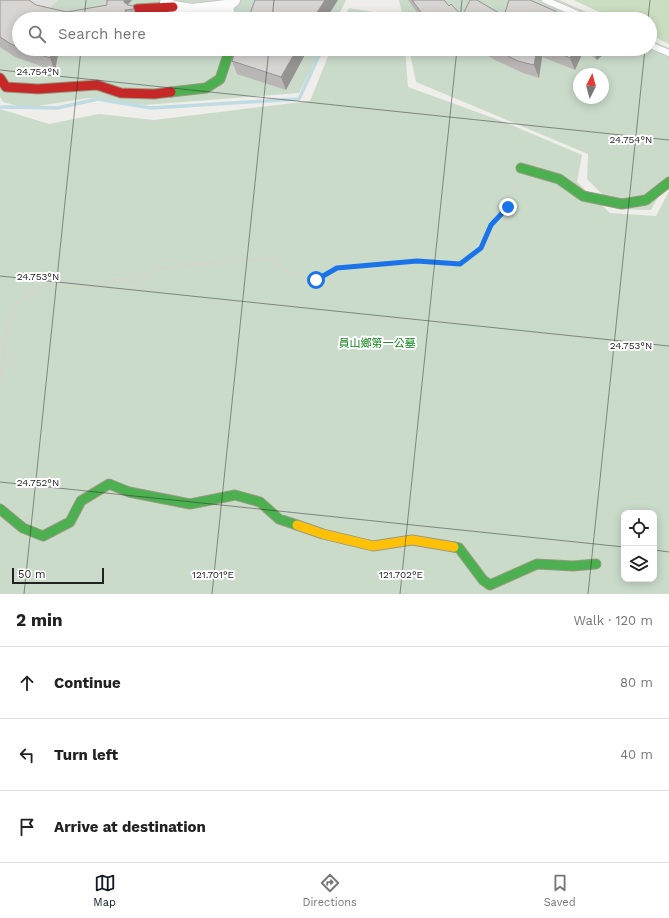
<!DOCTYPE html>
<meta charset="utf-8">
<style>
:root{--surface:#fff;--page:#f2f2f2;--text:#222;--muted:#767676;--line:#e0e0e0;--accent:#111827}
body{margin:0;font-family:"Work Sans","Noto Sans TC",sans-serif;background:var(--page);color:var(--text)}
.controls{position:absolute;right:12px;bottom:12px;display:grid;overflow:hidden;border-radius:8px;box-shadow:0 2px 10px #0003}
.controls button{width:36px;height:36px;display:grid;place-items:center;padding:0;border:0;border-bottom:1px solid var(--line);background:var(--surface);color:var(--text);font:20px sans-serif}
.compass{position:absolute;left:573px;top:68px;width:36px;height:36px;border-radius:50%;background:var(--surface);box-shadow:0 2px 10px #0003;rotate:6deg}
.scale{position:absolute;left:12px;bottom:10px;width:92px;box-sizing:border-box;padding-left:4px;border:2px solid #222;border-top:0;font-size:11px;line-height:14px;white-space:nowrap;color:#222;-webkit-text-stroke:3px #fff;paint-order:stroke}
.stop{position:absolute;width:12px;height:12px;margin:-9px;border:3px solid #1a73e8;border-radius:50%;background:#fff}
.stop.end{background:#1a73e8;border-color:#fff;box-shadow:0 1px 4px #0008}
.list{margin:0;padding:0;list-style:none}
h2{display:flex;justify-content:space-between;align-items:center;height:52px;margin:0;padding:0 16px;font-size:17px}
h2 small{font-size:13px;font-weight:400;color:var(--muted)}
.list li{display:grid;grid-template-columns:26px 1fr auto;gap:12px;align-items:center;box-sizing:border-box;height:72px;padding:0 16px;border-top:1px solid var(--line)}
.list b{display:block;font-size:15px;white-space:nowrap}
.list em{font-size:13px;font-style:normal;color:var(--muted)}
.icon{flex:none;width:22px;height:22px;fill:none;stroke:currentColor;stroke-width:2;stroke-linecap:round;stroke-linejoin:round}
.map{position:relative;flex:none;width:669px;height:594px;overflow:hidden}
.search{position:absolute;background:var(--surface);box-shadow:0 2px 10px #0003;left:12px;right:12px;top:12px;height:44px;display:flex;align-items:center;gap:10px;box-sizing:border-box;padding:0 14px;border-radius:22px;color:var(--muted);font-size:15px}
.sheet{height:268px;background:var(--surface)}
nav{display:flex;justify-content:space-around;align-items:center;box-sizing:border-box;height:56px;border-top:1px solid var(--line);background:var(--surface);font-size:11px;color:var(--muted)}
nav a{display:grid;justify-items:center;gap:2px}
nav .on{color:var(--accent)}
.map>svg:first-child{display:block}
.forest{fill:#cbdec1}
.cemetery{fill:#cadbca;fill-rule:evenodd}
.parking{fill:#e0dfde}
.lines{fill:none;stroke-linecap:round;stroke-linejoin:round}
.stream{stroke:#bfdbe3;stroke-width:3.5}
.lane-casing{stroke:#c9c8c7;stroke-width:8}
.street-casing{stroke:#c9c8c7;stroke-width:14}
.fast-casing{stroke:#999a82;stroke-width:11}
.slow-casing{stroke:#999a82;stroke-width:11}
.jam-casing{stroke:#999a82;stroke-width:11}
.path{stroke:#dccecd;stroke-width:2;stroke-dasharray:2 2;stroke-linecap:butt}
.lane{stroke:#fdfcfc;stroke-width:6}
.street{stroke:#fdfcfc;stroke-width:12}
.fast{stroke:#4caf50;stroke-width:9}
.slow{stroke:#ffc107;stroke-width:9}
.jam{stroke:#c62828;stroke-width:9}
.wall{fill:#b9b6b5}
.shaded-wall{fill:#969493}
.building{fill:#d7d4d2;stroke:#969493}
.route{stroke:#1a73e8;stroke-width:5}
.ticks{fill:none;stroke:#222;stroke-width:1;stroke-opacity:0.45}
.labels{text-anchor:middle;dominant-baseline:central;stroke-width:4;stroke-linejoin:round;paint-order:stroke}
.park-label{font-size:11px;fill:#0c8416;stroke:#fff}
.ticks-label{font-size:10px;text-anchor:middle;fill:#222;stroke:#fff;stroke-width:4;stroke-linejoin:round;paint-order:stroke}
</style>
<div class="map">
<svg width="669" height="594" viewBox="0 0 669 594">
<rect width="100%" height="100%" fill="#f0eeeb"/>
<path class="forest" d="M 573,0 L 669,0 L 669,44 L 650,35 L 650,19 L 615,19 Z"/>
<path class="cemetery" d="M 0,0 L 346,0 L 337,19 L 19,19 L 19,49 L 321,49 L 299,93 L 145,105 L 89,98 L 25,108 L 3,102 L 0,97 Z
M 399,0 L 559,0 L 603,19 L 403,19 Z
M 349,8 L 402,17 L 402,19 L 344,19 Z
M 650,40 L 669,48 L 669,178 L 651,210 L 617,209 L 587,179 L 588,154 L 416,82 L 409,49 L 650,49 ZM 579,74 L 603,74 L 603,98 L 579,98 Z
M 331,49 L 405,49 L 408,87 L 507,123 L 582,155 L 577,182 L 610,213 L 656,216 L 669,191 L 669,594 L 0,594 L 0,109 L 49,124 L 99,114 L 154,120 L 310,101 ZM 624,513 L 654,513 L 654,579 L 624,579 Z"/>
<path class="parking" d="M 23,0 L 58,0 L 45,13 Z"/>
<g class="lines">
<path class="stream" d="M 338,19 L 341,16
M 0,107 L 57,108 L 98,99 L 151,108 L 299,99 L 322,49"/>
<g class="lane-casing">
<path id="lane" d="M 545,0 L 589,19
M 650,45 L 669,53"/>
</g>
<g class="street-casing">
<path id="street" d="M 166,3 L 173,7 L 192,10 L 227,6 L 234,0
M 227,6 L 229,19"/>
</g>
<g class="fast-casing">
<path id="fast" d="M 171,92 L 206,88 L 220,79 L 230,49
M 521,168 L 559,179 L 583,196 L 622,204 L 646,200 L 669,182
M 0,509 L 23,528 L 43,536 L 70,522 L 81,501 L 109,484 L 129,492 L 190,504 L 235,495 L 260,502 L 279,519 L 297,525
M 454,547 L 459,548 L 483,580 L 490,585 L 537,564 L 573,566 L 596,564"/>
</g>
<g class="slow-casing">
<path id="slow" d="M 297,525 L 323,534 L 373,546 L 412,540 L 454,547"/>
</g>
<g class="jam-casing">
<path id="jam" d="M 137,9 L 173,7
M 0,78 L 6,87 L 38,89 L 97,85 L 121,93 L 154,94 L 171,92"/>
</g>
<path class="path" d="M 0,382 L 7,328 L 17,303 L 38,287 L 61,280 L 92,287 L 114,279 L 133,283 L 153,270 L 193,264 L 269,259 L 296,276 L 316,280 L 337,268 L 417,261 L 460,265 L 481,248 L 491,225 L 508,207 L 517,181"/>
<use href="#lane" class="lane"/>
<use href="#street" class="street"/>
<use href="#fast" class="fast"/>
<use href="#slow" class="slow"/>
<use href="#jam" class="jam"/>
</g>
<path class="wall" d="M 0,0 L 36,5 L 67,12 L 107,5 L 107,0 L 70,0 L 133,0 L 132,0 L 128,5 L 133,6 L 138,19 L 19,19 L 19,49 L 59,49 L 55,71 L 15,57 L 0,47 Z
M 408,0 L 444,0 L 449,6 L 462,16 L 504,16 L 568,19 L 422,19 Z
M 82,49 L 96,49 L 82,51 Z
M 236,49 L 308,49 L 286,90 L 237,74 L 232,61 Z
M 477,49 L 602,49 L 604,54 L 597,60 L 584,50 L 575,70 L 542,57 L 539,78 L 523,73 L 495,60 Z"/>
<path class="shaded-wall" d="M 123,0 L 132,0 L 128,4 L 127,10 Z
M 325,0 L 338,0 L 326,19 L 313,19 Z
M 133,6 L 138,19 L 137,19 L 134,9 Z
M 125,10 L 129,19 L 127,19 L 126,14 Z
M 439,12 L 442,19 L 429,19 Z
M 52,49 L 59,49 L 55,71 L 50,58 Z
M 297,49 L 308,49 L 286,90 L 281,77 Z
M 537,49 L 539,49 L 542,57 L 539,78 L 534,65 Z
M 575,49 L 584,49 L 584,50 L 575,70 L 570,58 Z
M 592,49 L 602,49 L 604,54 L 597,60 Z"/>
<path class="building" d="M 0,0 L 29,0 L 36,5 L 67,12 L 107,5 L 107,0 L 124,0 L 124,2 L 128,5 L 133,6 L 134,9 L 125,10 L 126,14 L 118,15 L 119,19 L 19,19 L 19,47 L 11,44 L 0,37 Z
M 255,0 L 325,0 L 313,19 L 248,19 Z
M 412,0 L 444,0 L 449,6 L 451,4 L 462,16 L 470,0 L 477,0 L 504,16 L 509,0 L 530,0 L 555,11 L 568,19 L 447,19 L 439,12 L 429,19 L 426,19 Z
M 25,49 L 52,49 L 50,58 Z
M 236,49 L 297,49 L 281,77 L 232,61 Z
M 494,49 L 537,49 L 534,65 L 518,61 Z
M 549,49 L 575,49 L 570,58 Z"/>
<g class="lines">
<path class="route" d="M 316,280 L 337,268 L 417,261 L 460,264 L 481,248 L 491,225 L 508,207"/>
</g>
<path class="ticks" d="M 84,19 L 86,0M 272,19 L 274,0M 460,19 L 462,0M 648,19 L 650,0M 0,70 L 669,140M 0,276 L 669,346M 0,482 L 624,547M 654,550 L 669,552M 24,594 L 81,49M 212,594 L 269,49M 400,594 L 457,49M 588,594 L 645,49"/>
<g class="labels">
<g class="park-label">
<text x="377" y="343">員山鄉第一公墓</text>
</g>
</g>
<g class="ticks-label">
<text x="38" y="75">24.754°N</text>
<text x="631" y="143">24.754°N</text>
<text x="38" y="280">24.753°N</text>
<text x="631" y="349">24.753°N</text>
<text x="38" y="486">24.752°N</text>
<text x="213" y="578">121.701°E</text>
<text x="401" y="578">121.702°E</text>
</g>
</svg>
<div class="controls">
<button><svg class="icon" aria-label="locate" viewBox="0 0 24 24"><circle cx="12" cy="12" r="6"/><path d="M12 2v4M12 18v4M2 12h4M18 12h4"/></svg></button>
<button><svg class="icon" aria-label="layers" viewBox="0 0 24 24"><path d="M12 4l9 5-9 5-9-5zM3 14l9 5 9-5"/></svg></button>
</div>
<svg class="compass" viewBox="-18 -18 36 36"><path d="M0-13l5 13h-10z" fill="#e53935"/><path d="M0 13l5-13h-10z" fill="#767676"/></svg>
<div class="scale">50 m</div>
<div class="stop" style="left:316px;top:280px"></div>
<div class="stop end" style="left:508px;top:207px"></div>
<div class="search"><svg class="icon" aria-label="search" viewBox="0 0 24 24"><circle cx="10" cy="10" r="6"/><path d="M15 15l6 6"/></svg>Search here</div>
</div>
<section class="sheet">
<h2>2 min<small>Walk · 120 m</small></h2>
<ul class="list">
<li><svg class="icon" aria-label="ahead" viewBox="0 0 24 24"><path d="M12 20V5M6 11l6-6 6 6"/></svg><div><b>Continue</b></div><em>80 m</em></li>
<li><svg class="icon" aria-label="left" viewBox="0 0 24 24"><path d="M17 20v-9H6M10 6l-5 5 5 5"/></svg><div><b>Turn left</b></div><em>40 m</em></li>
<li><svg class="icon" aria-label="arrive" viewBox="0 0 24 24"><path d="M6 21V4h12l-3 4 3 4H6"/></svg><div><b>Arrive at destination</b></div></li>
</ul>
</section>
<nav>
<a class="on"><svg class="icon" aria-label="map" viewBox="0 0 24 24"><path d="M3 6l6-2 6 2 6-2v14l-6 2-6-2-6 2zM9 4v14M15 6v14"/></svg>Map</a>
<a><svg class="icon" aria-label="directions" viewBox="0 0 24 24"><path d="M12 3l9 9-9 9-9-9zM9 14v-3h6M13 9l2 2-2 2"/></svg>Directions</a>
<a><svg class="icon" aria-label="saved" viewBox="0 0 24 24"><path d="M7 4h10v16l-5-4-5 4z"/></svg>Saved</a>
</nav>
